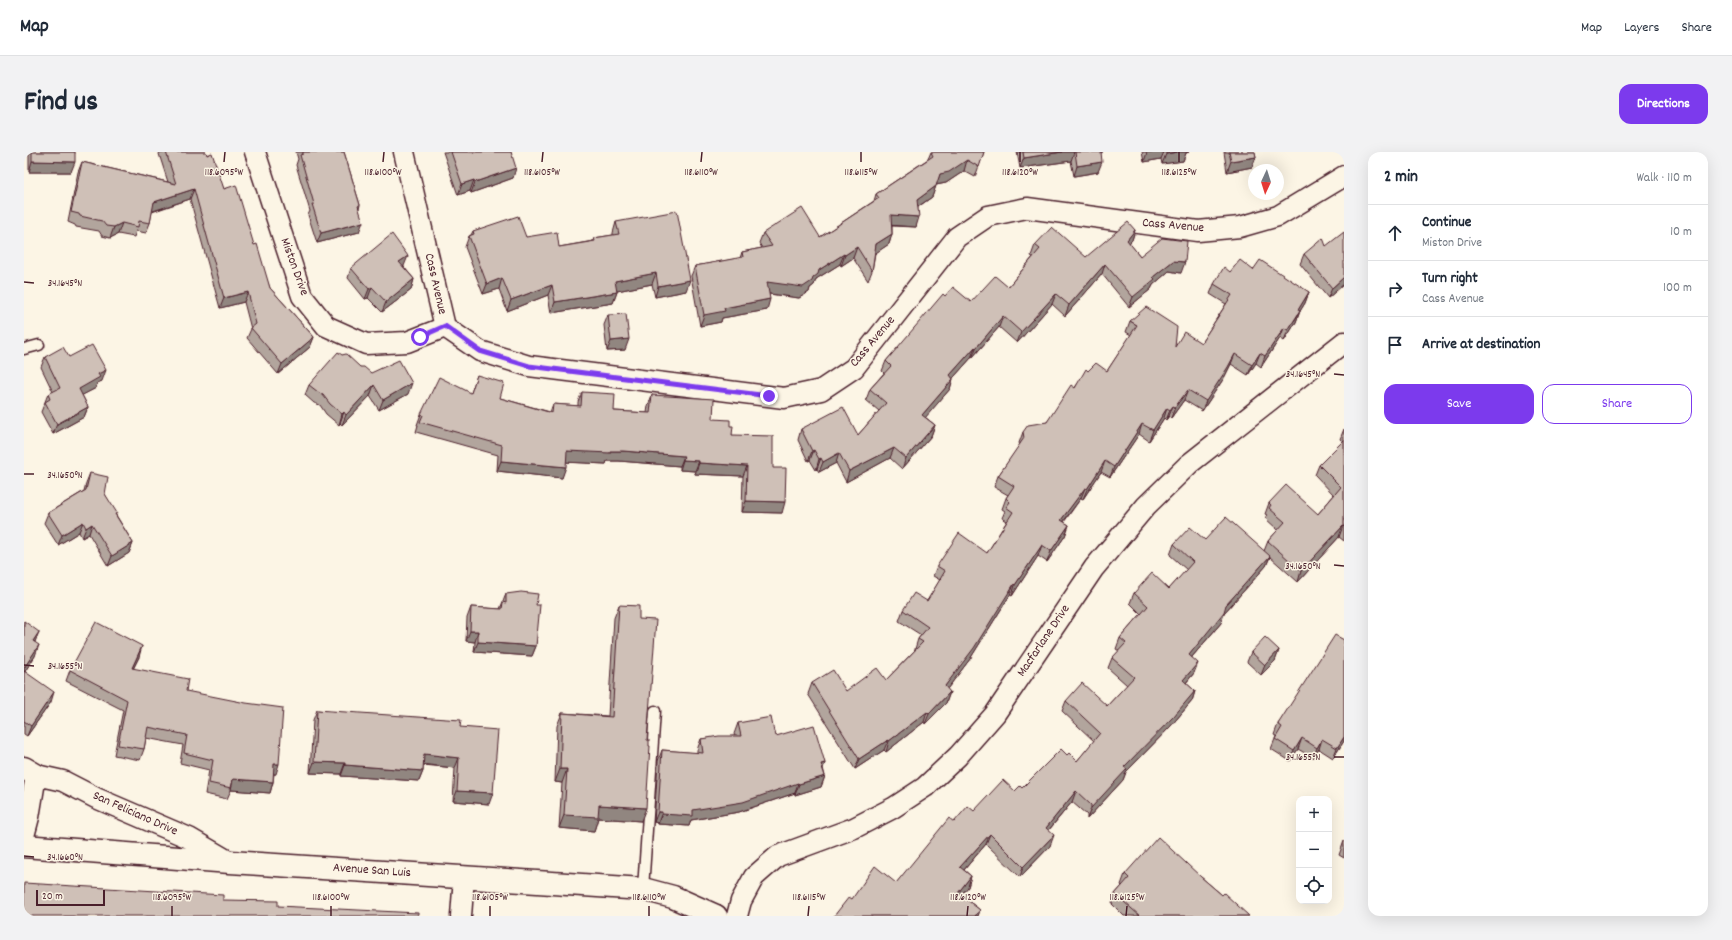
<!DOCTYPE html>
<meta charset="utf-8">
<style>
:root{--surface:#fff;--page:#f2f2f3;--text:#1f2937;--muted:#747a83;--line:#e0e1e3;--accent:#7c3aed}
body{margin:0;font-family:Dekko,sans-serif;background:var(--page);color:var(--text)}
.controls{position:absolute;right:12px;bottom:12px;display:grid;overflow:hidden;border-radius:8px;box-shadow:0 4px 16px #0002}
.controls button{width:36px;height:36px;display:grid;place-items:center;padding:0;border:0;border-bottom:1px solid var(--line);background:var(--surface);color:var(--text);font:20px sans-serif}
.compass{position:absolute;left:1224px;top:12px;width:36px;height:36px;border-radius:50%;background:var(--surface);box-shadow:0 4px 16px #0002;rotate:184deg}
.scale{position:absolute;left:12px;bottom:10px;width:69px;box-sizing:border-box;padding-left:4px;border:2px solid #4a1f2b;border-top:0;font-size:11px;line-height:14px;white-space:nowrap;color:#4a1f2b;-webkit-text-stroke:3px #fcf5e5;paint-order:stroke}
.stop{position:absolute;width:12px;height:12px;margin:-9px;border:3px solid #7c3aed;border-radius:50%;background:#fff}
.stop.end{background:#7c3aed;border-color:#fff;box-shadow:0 1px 4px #0008}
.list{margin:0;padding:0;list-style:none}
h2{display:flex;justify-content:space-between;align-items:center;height:52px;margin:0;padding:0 16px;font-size:17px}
h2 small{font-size:13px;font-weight:400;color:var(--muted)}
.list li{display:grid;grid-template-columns:26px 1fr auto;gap:12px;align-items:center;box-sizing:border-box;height:56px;padding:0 16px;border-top:1px solid var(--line)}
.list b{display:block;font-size:15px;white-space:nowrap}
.list p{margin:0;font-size:13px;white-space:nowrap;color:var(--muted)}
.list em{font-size:13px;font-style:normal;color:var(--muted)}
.actions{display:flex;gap:8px;padding:12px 16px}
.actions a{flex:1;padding:9px 0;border:1px solid var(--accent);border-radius:12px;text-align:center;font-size:14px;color:var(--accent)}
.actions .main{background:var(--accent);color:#fff}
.icon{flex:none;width:22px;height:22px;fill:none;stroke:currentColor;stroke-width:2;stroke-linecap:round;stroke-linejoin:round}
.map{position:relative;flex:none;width:1320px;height:764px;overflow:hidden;border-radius:12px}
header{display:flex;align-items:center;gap:24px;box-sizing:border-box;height:56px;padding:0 20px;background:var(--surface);border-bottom:1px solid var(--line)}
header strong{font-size:19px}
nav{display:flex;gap:22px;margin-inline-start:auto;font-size:14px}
.intro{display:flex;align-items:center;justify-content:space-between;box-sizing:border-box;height:96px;padding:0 24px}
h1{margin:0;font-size:28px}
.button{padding:10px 18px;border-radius:12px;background:var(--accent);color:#fff;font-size:14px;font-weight:700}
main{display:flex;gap:24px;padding:0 24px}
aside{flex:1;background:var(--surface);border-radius:12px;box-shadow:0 4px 16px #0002}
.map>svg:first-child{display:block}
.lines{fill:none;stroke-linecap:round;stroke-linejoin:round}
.lane-casing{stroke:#4a1f2b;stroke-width:13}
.street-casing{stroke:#4a1f2b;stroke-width:23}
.secondary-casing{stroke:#4a1f2b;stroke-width:25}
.lane{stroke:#fcf5e5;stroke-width:10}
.street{stroke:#fcf5e5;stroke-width:20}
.secondary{stroke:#fcf5e5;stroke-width:22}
.wall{fill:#b2a59d;stroke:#4a1f2b}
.shaded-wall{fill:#918680;stroke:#4a1f2b}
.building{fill:#cfc0b7;stroke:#4a1f2b}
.route{stroke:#7c3aed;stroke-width:5}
.ticks{fill:none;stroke:#4a1f2b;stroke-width:1.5}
.labels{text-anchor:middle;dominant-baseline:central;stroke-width:3;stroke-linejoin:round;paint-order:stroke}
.street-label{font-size:13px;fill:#4a1f2b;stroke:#fcf5e5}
.ticks-label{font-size:10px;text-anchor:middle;fill:#4a1f2b;stroke:#fcf5e5;stroke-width:3;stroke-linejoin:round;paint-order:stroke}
</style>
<header>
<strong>Map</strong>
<nav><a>Map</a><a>Layers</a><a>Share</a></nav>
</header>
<div class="intro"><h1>Find us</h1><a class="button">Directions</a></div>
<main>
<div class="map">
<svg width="1320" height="764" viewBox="0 0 1320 764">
<rect width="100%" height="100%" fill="#fcf5e5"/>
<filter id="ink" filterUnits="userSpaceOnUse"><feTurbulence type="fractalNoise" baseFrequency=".025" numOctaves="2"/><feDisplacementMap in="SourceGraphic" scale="8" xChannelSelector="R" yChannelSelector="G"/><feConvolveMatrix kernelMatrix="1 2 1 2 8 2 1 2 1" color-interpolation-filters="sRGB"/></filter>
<g filter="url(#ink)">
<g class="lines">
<g class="lane-casing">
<path id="lane" d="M 0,197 L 15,193
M 619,737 L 631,559"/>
</g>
<g class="street-casing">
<path id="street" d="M 231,0 L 278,144 L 302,174 L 342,192 L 383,190 L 421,175
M 380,0 L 421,175 L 456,199 L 505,214 L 760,246 L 797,238 L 830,216 L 933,85 L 964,64 L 1003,56 L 1174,79 L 1216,75 L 1254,64 L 1320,24
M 0,684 L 5,665 L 12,623 L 39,629 L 72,646 L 165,686 L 206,710
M 437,764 L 440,725
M 713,764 L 717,749 L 730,725 L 754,704 L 830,676 L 869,656 L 901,635 L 934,604 L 971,562 L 1070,416 L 1122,354 L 1165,312 L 1320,190"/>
</g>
<g class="secondary-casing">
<path id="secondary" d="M 0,616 L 12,623
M 0,694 L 206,710 L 619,737 L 649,745 L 692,764"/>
</g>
<use href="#lane" class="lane"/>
<use href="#street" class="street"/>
<use href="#secondary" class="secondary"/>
</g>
<path class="wall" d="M 5,0 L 51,0 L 47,20 L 5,20 Z
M 136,0 L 182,0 L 200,37 L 230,93 L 246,136 L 290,185 L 286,195 L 254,222 L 223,186 L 227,177 L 220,150 L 196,156 L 166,47 L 128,60 L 126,71 L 122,81 L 112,79 L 110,85 L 94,82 L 86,86 L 78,84 L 75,79 L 52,75 L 51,73 L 44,70 L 54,20 L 58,10 L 144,30 L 135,2 Z
M 272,0 L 320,0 L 336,53 L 335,57 L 335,80 L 293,91 L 284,63 L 286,59 L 272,13 L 274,7 Z
M 419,0 L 487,0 L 489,26 L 447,41 L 446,39 L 434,43 Z
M 907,0 L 960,0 L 951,25 L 940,19 L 922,31 L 912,33 L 908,45 L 894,55 L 892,75 L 868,74 L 868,82 L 865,92 L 851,101 L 848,119 L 844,129 L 829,106 L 817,114 L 816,112 L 792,127 L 790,133 L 786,136 L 785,140 L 775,146 L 745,142 L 743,158 L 698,166 L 697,170 L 676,174 L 667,124 L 671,114 L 716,106 L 718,100 L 738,96 L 735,91 L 739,81 L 796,85 L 850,49 L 852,42 L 904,7 Z
M 993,0 L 1079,0 L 1077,0 L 1074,20 L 1050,24 L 1047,9 L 996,16 Z
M 1118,0 L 1165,0 L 1162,1 L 1159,9 L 1138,12 L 1137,7 L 1120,10 Z
M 1200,0 L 1231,0 L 1232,5 L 1228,15 L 1203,20 Z
M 592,70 L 662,139 L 631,145 L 628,132 L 593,139 L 593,140 L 589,151 L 527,161 L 524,143 L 483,159 L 475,137 L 459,142 L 441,95 L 445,84 L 447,83 L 449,79 L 502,85 L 535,95 L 569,89 L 570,86 L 589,83 L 589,81 Z
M 1111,78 L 1108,88 L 1105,91 L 1116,104 L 1157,121 L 1145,119 L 1129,133 L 1127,137 L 1105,155 L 1078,122 L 1041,164 L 1028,152 L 993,191 L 975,175 L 948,206 L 947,206 L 929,226 L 926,237 L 901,265 L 911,273 L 907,284 L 878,317 L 866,306 L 822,330 L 812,311 L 795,320 L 793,317 L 792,318 L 786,308 L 784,309 L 774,288 L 777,277 L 834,283 L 855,259 L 842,248 L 846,237 L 860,221 L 858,219 L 862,209 L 921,144 L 947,150 L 984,135 L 1009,105 L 1007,104 L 1011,93 L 1062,105 Z
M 1302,94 L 1320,132 L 1304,146 L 1276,112 L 1280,102 Z
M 380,114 L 380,115 L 390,127 L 387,138 L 358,160 L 344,146 L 341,147 L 324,126 L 327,116 Z
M 1229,118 L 1285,140 L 1281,151 L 1276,159 L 1272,170 L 1260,189 L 1256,186 L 1237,215 L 1232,211 L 1224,223 L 1207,212 L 1200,226 L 1178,259 L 1160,248 L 1147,266 L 1145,264 L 1142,268 L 1140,266 L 1125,289 L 1115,282 L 1086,325 L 1077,320 L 1059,347 L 1057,346 L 1040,370 L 1045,373 L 1041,384 L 1023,410 L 1014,404 L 988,444 L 986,443 L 946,507 L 923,537 L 926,540 L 922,551 L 901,572 L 900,570 L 862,600 L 860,598 L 831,617 L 784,542 L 788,531 L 822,539 L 862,528 L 891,498 L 891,497 L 894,487 L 897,483 L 875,469 L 879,458 L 903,449 L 916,428 L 909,424 L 913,414 L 963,401 L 983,369 L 978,366 L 981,359 L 978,357 L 982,346 L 984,343 L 970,335 L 974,324 L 996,293 L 995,291 L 999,280 L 1023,270 L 1064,219 L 1083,219 L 1107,183 L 1102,180 L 1106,169 L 1151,195 L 1177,191 L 1202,152 L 1186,142 L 1190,132 L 1206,120 Z
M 584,163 L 601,198 L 583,199 L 580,173 Z
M 318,203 L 336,215 L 384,242 L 355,258 L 346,244 L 318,273 L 316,271 L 315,273 L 302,262 L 296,253 L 290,251 L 281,243 L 285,233 Z
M 21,205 L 45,205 L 78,229 L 73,231 L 72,236 L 58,243 L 64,255 L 60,265 L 29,282 L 17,260 L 24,242 L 29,240 L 17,215 Z
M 453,223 L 476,246 L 526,260 L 529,252 L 554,254 L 554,250 L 558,240 L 590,259 L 623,261 L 624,254 L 628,243 L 706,274 L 708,283 L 749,316 L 758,361 L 718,360 L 719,324 L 671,322 L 671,319 L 656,318 L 656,314 L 595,309 L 583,309 L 582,312 L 542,310 L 538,326 L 473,319 L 474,303 L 392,280 L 394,273 L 393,273 L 397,262 L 447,241 Z
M 1320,277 L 1320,389 L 1315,385 L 1274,430 L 1246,405 L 1242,414 L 1200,461 L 1197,471 L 1168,505 L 1170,521 L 1162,531 L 1171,539 L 1168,549 L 1146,575 L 1102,620 L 1099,628 L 1063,667 L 1063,663 L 1048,650 L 1025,678 L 1026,694 L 996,725 L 962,692 L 940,718 L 947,724 L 944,735 L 937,743 L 956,758 L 954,764 L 810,764 L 828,747 L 872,731 L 930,670 L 950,659 L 998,636 L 1043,603 L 1053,609 L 1070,589 L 1038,559 L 1042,549 L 1083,554 L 1103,533 L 1084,516 L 1088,506 L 1095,499 L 1092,497 L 1096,486 L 1117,462 L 1106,451 L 1110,441 L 1145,437 L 1163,418 L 1146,403 L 1150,392 L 1181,388 L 1240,399 L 1244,389 L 1254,378 L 1241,366 L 1243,363 L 1241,362 L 1245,351 L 1294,362 L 1310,343 L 1291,323 L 1295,313 L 1319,290 L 1316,287 Z
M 66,321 L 81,342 L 92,363 L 109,391 L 105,401 L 84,414 L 65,382 L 58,386 L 55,380 L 34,393 L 20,371 L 24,361 L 60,339 L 62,331 Z
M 482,442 L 512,453 L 512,494 L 508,504 L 450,500 L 451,490 L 442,489 L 443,466 L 447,455 L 476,457 Z
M 595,453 L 615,467 L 623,588 L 617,669 L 574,666 L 570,679 L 535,676 L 538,631 L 531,630 L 533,574 L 538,561 L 584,564 L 590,466 Z
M 0,469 L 11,490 L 11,504 L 1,519 L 27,550 L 3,584 L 0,582 Z
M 1320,488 L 1320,589 L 1309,606 L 1295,597 L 1289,606 L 1274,597 L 1266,609 L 1247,597 L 1251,587 L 1252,584 L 1250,583 L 1254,572 Z
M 1255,498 L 1251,509 L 1237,523 L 1223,510 L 1227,500 Z
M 115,505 L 109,517 L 162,539 L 252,622 L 250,622 L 249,630 L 246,641 L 207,638 L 203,647 L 181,642 L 185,618 L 156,611 L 159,593 L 122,586 L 120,597 L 116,608 L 90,603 L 99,558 L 42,529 L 46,518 Z
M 293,558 L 436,575 L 465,652 L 429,649 L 431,616 L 399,613 L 399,619 L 395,629 L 317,624 L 317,622 L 286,621 L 289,568 Z
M 714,571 L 750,580 L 752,584 L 801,611 L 799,616 L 801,624 L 797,635 L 771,643 L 771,641 L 715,660 L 667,668 L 665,674 L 634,672 L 634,671 L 630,670 L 634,609 L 638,598 L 673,601 L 673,598 L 677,587 L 711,584 L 710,582 Z
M 1320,689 L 1320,706 L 1315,703 Z
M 1101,722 L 1177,725 L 1198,743 L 1225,764 L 1100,764 L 1088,752 L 1091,742 L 1098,734 L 1097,733 Z"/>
<path class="shaded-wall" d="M 1038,0 L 1050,0 L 1047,9 L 996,16 L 1000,6 Z
M 1123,0 L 1140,0 L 1137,7 L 1120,10 Z
M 1153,0 L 1165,0 L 1162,1 L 1159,9 L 1138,12 L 1142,2 Z
M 1232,5 L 1228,15 L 1203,20 L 1207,9 Z
M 943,8 L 940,19 L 922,31 L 912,33 L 916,22 Z
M 8,9 L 51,10 L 47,20 L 5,20 Z
M 1078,10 L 1074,20 L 1050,24 L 1053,14 Z
M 492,16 L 489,26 L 447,41 L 451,30 Z
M 450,28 L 446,39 L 434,43 L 438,32 Z
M 912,34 L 908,45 L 889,58 L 893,48 Z
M 170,37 L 166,47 L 126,60 L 130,50 Z
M 867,63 L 895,65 L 892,75 L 863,73 Z
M 339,70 L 335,80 L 293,91 L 297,81 Z
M 98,71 L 94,82 L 86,86 L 90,75 Z
M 1111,78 L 1108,88 L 1099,98 L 1103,88 Z
M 868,82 L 865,92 L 849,103 L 852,92 Z
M 833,95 L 829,106 L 817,114 L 821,103 Z
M 820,102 L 816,112 L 792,127 L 790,133 L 786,136 L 785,140 L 775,146 L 739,141 L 743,130 L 789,126 L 795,118 Z
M 384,104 L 380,114 L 372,120 L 375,110 Z
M 1149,109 L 1161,110 L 1157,121 L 1145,119 L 1129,133 L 1127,137 L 1105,155 L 1109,145 L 1129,125 Z
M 1081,112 L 1078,122 L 1041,164 L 1045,153 Z
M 632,121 L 628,132 L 588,140 L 591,129 Z
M 1320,125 L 1320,132 L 1304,146 L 1308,136 Z
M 478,126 L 475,137 L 459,142 L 463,132 Z
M 390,127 L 387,138 L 358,160 L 362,150 Z
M 666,128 L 662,139 L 631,145 L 634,134 Z
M 528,133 L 524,143 L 483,159 L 487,148 Z
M 348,135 L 344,146 L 341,147 L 345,137 Z
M 224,140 L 220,150 L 196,156 L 200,146 Z
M 593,140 L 589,151 L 527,161 L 531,150 Z
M 1285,140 L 1281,151 L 1270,169 L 1274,158 Z
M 1032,142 L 1028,152 L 993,191 L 997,180 Z
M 746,147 L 743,158 L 698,166 L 697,170 L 676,174 L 680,163 L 700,156 Z
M 1276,159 L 1272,170 L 1260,189 L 1264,178 Z
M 979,164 L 975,175 L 948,206 L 952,196 Z
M 1260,176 L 1256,186 L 1237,215 L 1241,204 Z
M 290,185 L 286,195 L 254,222 L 258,212 Z
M 605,187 L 601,198 L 583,199 L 587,189 Z
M 951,195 L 947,206 L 922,234 L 926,223 Z
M 1236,201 L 1232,211 L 1224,223 L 1228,213 Z
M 1211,202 L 1207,212 L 1200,226 L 1178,259 L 1182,249 Z
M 82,218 L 78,229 L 73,231 L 72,236 L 51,247 L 55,237 L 74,222 Z
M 929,227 L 926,237 L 895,273 L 898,263 Z
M 388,231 L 384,242 L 355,258 L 359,248 Z
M 350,233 L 346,244 L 318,273 L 322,263 Z
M 1164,238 L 1160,248 L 1147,266 L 1151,255 Z
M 1149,254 L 1145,264 L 1142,268 L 1146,258 Z
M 64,255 L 60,265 L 29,282 L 33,272 Z
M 1143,256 L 1140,266 L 1125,289 L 1129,278 Z
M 320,260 L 316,271 L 315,273 L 318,262 Z
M 1118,272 L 1115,282 L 1086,325 L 1090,315 Z
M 911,273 L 907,284 L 878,317 L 882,306 Z
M 870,296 L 866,306 L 822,330 L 825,319 Z
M 790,298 L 786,308 L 784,309 L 788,299 Z
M 543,299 L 599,299 L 660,304 L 656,314 L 595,309 L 583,309 L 582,312 L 539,310 Z
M 815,301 L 812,311 L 795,320 L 799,310 Z
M 797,306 L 793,317 L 792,318 L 795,307 Z
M 659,308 L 675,309 L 671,319 L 656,318 Z
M 477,309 L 542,315 L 538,326 L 473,319 Z
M 1081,309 L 1077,320 L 1059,347 L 1063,337 Z
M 675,311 L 723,314 L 719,324 L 671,322 Z
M 1061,336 L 1057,346 L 1033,378 L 1037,368 Z
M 722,349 L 761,350 L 758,361 L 718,360 Z
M 59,370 L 55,380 L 34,393 L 38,383 Z
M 68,372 L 65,382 L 58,386 L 62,376 Z
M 1045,373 L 1041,384 L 1023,410 L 1027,399 Z
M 1319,374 L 1315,385 L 1274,430 L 1277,419 Z
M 109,391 L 105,401 L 84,414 L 88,404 Z
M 1018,393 L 1014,404 L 988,444 L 991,433 Z
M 1246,404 L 1242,414 L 1200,461 L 1197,471 L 1161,513 L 1165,503 L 1202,453 Z
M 990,432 L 986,443 L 946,507 L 917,545 L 921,534 Z
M 446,479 L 454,479 L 451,490 L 442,489 Z
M 15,480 L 11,490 L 9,489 Z
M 454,490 L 512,494 L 508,504 L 450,500 Z
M 15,493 L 11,504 L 0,521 L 0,516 Z
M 118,494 L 115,505 L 104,527 L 108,516 Z
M 1255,498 L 1251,509 L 1237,523 L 1241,513 Z
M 1174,511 L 1170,521 L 1155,539 L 1159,528 Z
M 1171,539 L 1168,549 L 1146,575 L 1102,620 L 1099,628 L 1063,667 L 1067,656 L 1100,615 Z
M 30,540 L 27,550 L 3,584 L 7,574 Z
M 926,540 L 922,551 L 901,572 L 905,562 Z
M 903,560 L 900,570 L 862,600 L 865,589 Z
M 1320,585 L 1320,589 L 1309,606 L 1313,596 Z
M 1278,586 L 1274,597 L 1266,609 L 1270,599 Z
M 1298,587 L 1295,597 L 1289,606 L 1293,596 Z
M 864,588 L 860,598 L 831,617 L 835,607 Z
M 400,602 L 435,606 L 431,616 L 396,612 Z
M 290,610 L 321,611 L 317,622 L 286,621 Z
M 801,611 L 797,621 L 797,612 Z
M 250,612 L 255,612 L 252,622 L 247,622 Z
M 321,613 L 399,619 L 395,629 L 317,624 Z
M 536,617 L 543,617 L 538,631 L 531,630 Z
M 801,624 L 797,635 L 771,643 L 775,632 Z
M 209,627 L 249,630 L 246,641 L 207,638 Z
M 774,631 L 771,641 L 715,660 L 667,668 L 665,674 L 634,672 L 638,662 Z
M 433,639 L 469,641 L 465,652 L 429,649 Z
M 1052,639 L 1048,650 L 1018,686 L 1022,676 Z
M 575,653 L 622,656 L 617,669 L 574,666 L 570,679 L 535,676 L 540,663 Z
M 634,660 L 638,660 L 634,671 L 630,670 Z
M 966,682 L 962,692 L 933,726 L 936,715 Z
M 1030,683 L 1026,694 L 996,725 L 999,715 Z
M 947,724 L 944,735 L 930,751 L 934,741 Z
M 956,758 L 954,764 L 951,764 Z"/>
<path class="building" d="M 8,0 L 51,0 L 51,10 L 8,9 Z
M 142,0 L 182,0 L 183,3 L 188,1 L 200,37 L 212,33 L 230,93 L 233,92 L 246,136 L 290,185 L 258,212 L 227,176 L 232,172 L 224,140 L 200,146 L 170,37 L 130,50 L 126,71 L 115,69 L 114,75 L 98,71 L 90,75 L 82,74 L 78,69 L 56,64 L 55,62 L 47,60 L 58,10 L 152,32 Z
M 279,0 L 320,0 L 336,53 L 334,54 L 339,70 L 297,81 L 288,52 L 290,52 L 276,3 L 279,2 Z
M 427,0 L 487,0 L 492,16 L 451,30 L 450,28 L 438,32 Z
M 907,0 L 960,0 L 955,15 L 943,8 L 925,20 L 916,22 L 912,34 L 893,48 L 895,65 L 867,63 L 868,82 L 852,92 L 848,119 L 833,95 L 821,103 L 820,102 L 795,118 L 794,122 L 789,126 L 788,129 L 779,135 L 743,130 L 746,147 L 700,156 L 701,159 L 680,163 L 671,114 L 719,105 L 718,100 L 748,94 L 739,81 L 778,56 L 796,85 L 855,46 L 852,42 L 909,4 Z
M 999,0 L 1038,0 L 1000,6 Z
M 1051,0 L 1077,0 L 1078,10 L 1053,14 Z
M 1142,0 L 1153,0 L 1142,2 Z
M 1205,0 L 1231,0 L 1232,5 L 1207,9 Z
M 653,59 L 666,128 L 634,134 L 632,121 L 591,129 L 593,140 L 531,150 L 528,133 L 487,148 L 478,126 L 463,132 L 445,84 L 450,82 L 449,79 L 494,64 L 502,85 L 533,80 L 535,95 L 571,89 L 570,86 L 595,82 L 592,70 Z
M 1104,70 L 1111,78 L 1103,88 L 1116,104 L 1138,86 L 1163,89 L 1161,110 L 1149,109 L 1129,125 L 1131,127 L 1109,145 L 1081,112 L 1045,153 L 1032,142 L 997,180 L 979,164 L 952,196 L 951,195 L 926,223 L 929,227 L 898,263 L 911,273 L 882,306 L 870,296 L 825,319 L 815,301 L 799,310 L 797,306 L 795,307 L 790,298 L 788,299 L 777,277 L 819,255 L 834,283 L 862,251 L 846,237 L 867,214 L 862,209 L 919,142 L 921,144 L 929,135 L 947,150 L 971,124 L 984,135 L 1016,97 L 1011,93 L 1028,75 L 1062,105 Z
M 1320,80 L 1320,125 L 1308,136 L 1280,102 L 1299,86 L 1302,94 Z
M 368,82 L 384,104 L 375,110 L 390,127 L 362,150 L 348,135 L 345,137 L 327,116 Z
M 1216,108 L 1229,118 L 1236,108 L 1285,140 L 1274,158 L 1276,159 L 1264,178 L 1260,176 L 1241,204 L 1236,201 L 1228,213 L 1211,202 L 1204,215 L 1182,249 L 1164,238 L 1151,255 L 1149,254 L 1146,258 L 1143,256 L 1129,278 L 1118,272 L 1090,315 L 1081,309 L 1063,337 L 1061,336 L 1037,368 L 1045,373 L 1027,399 L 1018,393 L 991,433 L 990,432 L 950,496 L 921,534 L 926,540 L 905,562 L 903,560 L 865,589 L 864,588 L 835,607 L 788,531 L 809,518 L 822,539 L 853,516 L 862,528 L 899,490 L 894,487 L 904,475 L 879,458 L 890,441 L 903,449 L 921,419 L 913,414 L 935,381 L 963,401 L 989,360 L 982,355 L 986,350 L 982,346 L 990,334 L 974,324 L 1000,286 L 999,280 L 1004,273 L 1023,270 L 1047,233 L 1051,236 L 1062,217 L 1064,219 L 1072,211 L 1083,219 L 1113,173 L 1106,169 L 1122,155 L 1153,175 L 1151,195 L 1160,180 L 1177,191 L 1208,143 L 1190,132 L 1200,115 L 1206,120 Z
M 602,162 L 605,187 L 587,189 L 584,163 Z
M 68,193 L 82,218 L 74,222 L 76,225 L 55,237 L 64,255 L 33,272 L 21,250 L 26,247 L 24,242 L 36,236 L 21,205 L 39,195 L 45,205 Z
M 314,200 L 318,203 L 322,202 L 336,215 L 340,215 L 347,221 L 375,208 L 388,231 L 359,248 L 350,233 L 322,263 L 320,260 L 318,262 L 306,252 L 299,243 L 294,240 L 285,233 Z
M 453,223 L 480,231 L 476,246 L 528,261 L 529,252 L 557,254 L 558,240 L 591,242 L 590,259 L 626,261 L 628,243 L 690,247 L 689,267 L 706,268 L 706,274 L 709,274 L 708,283 L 749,284 L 749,316 L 762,316 L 761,350 L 722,349 L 723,314 L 675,311 L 675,309 L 659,308 L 660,304 L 599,299 L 586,299 L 586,301 L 543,299 L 542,315 L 477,309 L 478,293 L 396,270 L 399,263 L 397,262 L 415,225 L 447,241 Z
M 1320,288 L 1320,375 L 1319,374 L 1277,419 L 1244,389 L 1261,370 L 1245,356 L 1247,353 L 1245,351 L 1262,333 L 1294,362 L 1317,335 L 1295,313 Z
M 66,321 L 84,325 L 81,342 L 93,361 L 91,362 L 109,391 L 88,404 L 68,372 L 62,376 L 59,370 L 38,383 L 24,361 L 62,338 Z
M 1202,365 L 1246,404 L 1202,453 L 1200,460 L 1165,503 L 1174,511 L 1159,528 L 1171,539 L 1150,564 L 1100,615 L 1103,617 L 1067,656 L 1067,653 L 1052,639 L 1022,676 L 1030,683 L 999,715 L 966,682 L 936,715 L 947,724 L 934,741 L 956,758 L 951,764 L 810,764 L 825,745 L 828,747 L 851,714 L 872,731 L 925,666 L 930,670 L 944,654 L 950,659 L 979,628 L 991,639 L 996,634 L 998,636 L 1037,597 L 1043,603 L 1045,601 L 1053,609 L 1076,581 L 1042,549 L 1058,531 L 1083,554 L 1110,525 L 1088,506 L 1102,491 L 1096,486 L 1124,454 L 1110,441 L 1128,421 L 1145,437 L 1169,410 L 1150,392 L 1166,375 L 1181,388 Z
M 497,440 L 514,442 L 512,453 L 516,453 L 512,494 L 454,490 L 454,479 L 446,479 L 447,455 L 478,457 L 479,450 L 482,451 L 482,442 Z
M 595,453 L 615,454 L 615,467 L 632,468 L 623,588 L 625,588 L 625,594 L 626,594 L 622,656 L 575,653 L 574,665 L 540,663 L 543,617 L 536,617 L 538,561 L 588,565 Z
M 0,469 L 15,480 L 9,489 L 15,493 L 0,516 Z
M 72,470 L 118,494 L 108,516 L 164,527 L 162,539 L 222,551 L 259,556 L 255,612 L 250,612 L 249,630 L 209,627 L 207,636 L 185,631 L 189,608 L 160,601 L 163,583 L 124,575 L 120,597 L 94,593 L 103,548 L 46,518 Z
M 1311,483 L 1320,488 L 1320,585 L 1313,596 L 1298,587 L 1293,596 L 1278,586 L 1270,599 L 1251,587 L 1258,575 L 1254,572 Z
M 1241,485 L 1255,498 L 1241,513 L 1227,500 Z
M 0,519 L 30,540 L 7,574 L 0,569 Z
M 293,558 L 437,568 L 436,575 L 474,578 L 469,641 L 433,639 L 435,606 L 400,602 L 399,619 L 321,613 L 321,611 L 290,610 Z
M 747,565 L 750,580 L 751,580 L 752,584 L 790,573 L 801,611 L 797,612 L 801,624 L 775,632 L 774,631 L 719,650 L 669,658 L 669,664 L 638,662 L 638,660 L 634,660 L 638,598 L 679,601 L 677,587 L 695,584 L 717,584 L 714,571 Z
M 1134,685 L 1177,725 L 1198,743 L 1200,741 L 1225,764 L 1116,764 L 1091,742 L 1105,726 L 1101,722 Z
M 0,731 L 199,743 L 199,748 L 254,749 L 254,754 L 394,761 L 394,764 L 0,764 Z"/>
</g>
<g class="lines" filter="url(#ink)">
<path class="route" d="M 396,185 L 421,174 L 456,199 L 505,214 L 745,244"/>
</g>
<path class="ticks" d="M 200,10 L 201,0M 359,10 L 360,0M 518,10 L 519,0M 677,10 L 678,0M 837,10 L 837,0M 996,10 L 996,0M 1155,10 L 1155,0M 0,130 L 10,131M 1310,222 L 1320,223M 0,322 L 10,322M 1310,413 L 1320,414M 0,513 L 10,514M 1310,605 L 1320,605M 0,704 L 10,705M 148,764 L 148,754M 307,764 L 307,754M 466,764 L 466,754M 625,764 L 625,754M 784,764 L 785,754M 943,764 L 944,754M 1102,764 L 1103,754"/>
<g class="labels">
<g class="street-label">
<text transform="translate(1149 74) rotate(5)">Cass Avenue</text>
<text transform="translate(270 115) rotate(70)">Miston Drive</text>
<text transform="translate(411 132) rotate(77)">Cass Avenue</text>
<text transform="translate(849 190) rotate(-50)">Cass Avenue</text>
<text transform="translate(1020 489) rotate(-56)">Macfarlane Drive</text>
<text transform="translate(111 662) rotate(24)">San Feliciano Drive</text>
<text transform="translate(348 719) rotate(4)">Avenue San Luis</text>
</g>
</g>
<g class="ticks-label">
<text x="200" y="23">118.6095°W</text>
<text x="359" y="23">118.6100°W</text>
<text x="677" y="23">118.6110°W</text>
<text x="837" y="23">118.6115°W</text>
<text x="996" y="23">118.6120°W</text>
<text x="518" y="23">118.6105°W</text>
<text x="1155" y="23">118.6125°W</text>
<text x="41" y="134">34.1645°N</text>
<text x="1279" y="225">34.1645°N</text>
<text x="41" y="326">34.1650°N</text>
<text x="1279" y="417">34.1650°N</text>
<text x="41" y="517">34.1655°N</text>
<text x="1279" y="608">34.1655°N</text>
<text x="41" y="708">34.1660°N</text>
<text x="148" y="748">118.6095°W</text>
<text x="307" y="748">118.6100°W</text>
<text x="466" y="748">118.6105°W</text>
<text x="625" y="748">118.6110°W</text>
<text x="785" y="748">118.6115°W</text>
<text x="944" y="748">118.6120°W</text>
<text x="1103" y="748">118.6125°W</text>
</g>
</svg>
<div class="controls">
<button>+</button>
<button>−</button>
<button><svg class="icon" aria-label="locate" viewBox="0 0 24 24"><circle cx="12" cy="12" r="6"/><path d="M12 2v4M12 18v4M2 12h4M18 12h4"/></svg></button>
</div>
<svg class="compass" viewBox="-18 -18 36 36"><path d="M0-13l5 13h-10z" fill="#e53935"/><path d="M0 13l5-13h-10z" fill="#747a83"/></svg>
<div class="scale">20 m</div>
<div class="stop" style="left:396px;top:185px"></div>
<div class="stop end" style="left:745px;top:244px"></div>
</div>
<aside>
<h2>2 min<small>Walk · 110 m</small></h2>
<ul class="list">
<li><svg class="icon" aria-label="ahead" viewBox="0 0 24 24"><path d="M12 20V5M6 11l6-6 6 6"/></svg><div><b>Continue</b><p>Miston Drive</p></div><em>10 m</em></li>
<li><svg class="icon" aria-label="right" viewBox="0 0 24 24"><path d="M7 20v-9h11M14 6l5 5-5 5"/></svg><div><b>Turn right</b><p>Cass Avenue</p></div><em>100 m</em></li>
<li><svg class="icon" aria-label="arrive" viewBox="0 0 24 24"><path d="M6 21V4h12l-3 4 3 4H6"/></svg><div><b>Arrive at destination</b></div></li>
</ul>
<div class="actions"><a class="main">Save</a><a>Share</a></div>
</aside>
</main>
